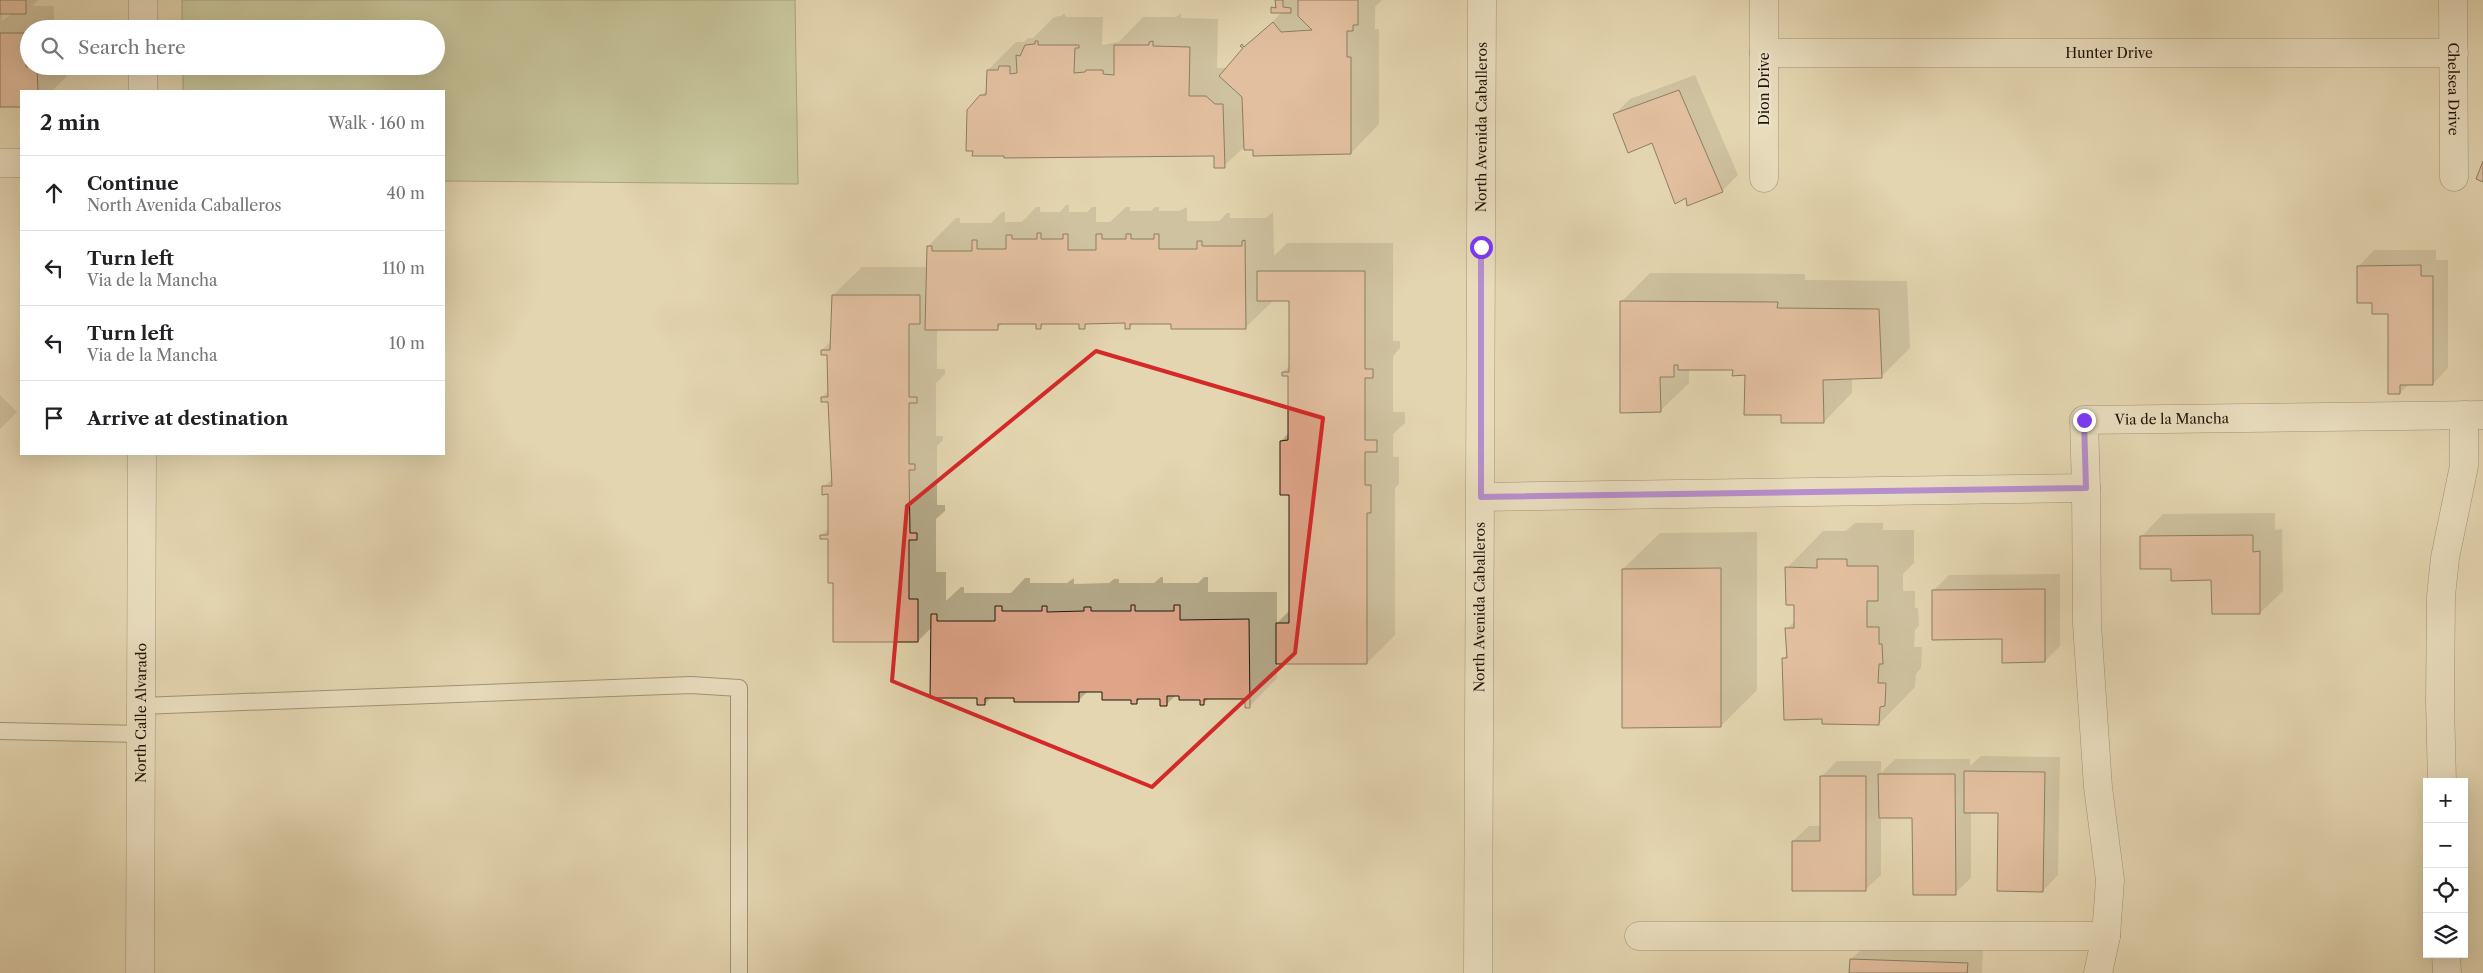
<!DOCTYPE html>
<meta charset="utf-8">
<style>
:root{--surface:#fff;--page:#f6f6f6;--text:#202124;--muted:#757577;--line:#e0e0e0}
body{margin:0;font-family:"Libre Caslon Text",serif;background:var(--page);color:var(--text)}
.controls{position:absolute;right:15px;bottom:15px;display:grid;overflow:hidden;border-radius:0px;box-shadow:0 5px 20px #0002}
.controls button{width:45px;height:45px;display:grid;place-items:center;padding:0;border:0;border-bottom:1px solid var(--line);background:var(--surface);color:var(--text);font:25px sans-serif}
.stop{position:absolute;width:15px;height:15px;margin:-11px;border:4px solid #7c3aed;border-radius:50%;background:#fff}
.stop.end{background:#7c3aed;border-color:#fff;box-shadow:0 1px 5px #0008}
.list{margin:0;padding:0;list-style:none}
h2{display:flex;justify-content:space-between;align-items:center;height:65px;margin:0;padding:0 20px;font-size:21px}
h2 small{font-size:16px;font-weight:400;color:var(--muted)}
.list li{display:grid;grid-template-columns:32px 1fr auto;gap:15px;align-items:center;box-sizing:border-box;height:75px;padding:0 20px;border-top:1px solid var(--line)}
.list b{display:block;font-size:19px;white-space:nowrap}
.list p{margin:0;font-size:16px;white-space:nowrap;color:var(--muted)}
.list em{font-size:16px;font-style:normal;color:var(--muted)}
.icon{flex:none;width:28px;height:28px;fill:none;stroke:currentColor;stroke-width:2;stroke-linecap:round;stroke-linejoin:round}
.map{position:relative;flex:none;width:2483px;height:973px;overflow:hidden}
.search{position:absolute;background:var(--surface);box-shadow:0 5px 20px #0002;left:20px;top:20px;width:425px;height:55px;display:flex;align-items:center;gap:12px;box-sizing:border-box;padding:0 18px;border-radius:28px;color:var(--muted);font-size:19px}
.panel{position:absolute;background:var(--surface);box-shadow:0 5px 20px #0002;left:20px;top:90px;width:425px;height:365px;border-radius:0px}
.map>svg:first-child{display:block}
.green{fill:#afbe8e;stroke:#67694a}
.shadow{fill:#0003;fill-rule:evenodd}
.building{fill:#dfa589;stroke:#1f1407}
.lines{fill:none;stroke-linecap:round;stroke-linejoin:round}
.service-casing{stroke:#504431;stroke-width:18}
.minor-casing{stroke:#504431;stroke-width:29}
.tertiary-casing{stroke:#504431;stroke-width:29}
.service{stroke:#ede4cc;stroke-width:16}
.minor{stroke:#ede4cc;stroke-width:28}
.tertiary{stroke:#ede4cc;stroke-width:28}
.route{stroke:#7c3aed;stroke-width:6}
.marked{fill:none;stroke:#d62828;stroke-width:4;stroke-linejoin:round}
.labels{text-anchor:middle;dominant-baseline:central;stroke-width:4.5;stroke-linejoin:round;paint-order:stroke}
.street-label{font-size:14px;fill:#1f1407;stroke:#ede4cc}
</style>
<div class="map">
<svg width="2483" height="973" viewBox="0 0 2483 973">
<rect width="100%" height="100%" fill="#e3d6b0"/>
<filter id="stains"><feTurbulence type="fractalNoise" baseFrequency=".004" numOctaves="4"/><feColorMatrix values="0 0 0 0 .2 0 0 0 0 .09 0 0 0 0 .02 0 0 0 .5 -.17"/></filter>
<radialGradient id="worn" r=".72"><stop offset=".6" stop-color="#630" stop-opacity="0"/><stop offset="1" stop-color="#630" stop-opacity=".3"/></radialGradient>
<path class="green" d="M 182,0 L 795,0 L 798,184 L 444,181 L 444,91 L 183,91 L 183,66 L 436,66 L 436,29 L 182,29 Z"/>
<path class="shadow" d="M 0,0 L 38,0 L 32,6 L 54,6 L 54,29 L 29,29 L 29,66 L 66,66 L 66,77 L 52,91 L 21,91 L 21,106 L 1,106 ZM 2,13 L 13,13 L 2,21 Z
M 1276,0 L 1382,0 L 1375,7 L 1375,29 L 1379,29 L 1379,124 L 1351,153 L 1245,146 L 1224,166 L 1215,155 L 981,96 L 987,90 L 988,70 L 1016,42 L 1024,42 L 1028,38 L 1033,38 L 1054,17 L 1061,16 L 1064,13 L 1066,17 L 1103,17 L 1102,45 L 1119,42 L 1143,17 L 1176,17 L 1181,13 L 1181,18 L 1218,19 L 1217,68 L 1227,68 L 1282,12 L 1273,8 L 1276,4 Z
M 1695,75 L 1738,175 L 1722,191 L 1687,196 L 1653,142 L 1615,114 L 1630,99 Z
M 1066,205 L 1069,205 L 1069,212 L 1087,212 L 1092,207 L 1096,207 L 1096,222 L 1110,222 L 1126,207 L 1130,207 L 1130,211 L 1151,211 L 1155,207 L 1159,207 L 1159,211 L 1179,211 L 1187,207 L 1187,221 L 1219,221 L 1227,213 L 1230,213 L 1230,218 L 1266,218 L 1273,212 L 1274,256 L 1287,243 L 1393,243 L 1393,341 L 1400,341 L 1400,348 L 1393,356 L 1393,412 L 1405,412 L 1405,423 L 1393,434 L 1393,457 L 1399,457 L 1399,484 L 1395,488 L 1395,635 L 1367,663 L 1277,663 L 1277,678 L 1249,707 L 1246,697 L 1210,697 L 1203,704 L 1201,699 L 1177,694 L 1167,704 L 1161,698 L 1141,698 L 1137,702 L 1133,699 L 1103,691 L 1088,691 L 1078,701 L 991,697 L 985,704 L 932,627 L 918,641 L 834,582 L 829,538 L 822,535 L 830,527 L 830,493 L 823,487 L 833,478 L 830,400 L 822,397 L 829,390 L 829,354 L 822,350 L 831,341 L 833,295 L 862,267 L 928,267 L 928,246 L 956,218 L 960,218 L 960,223 L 991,223 L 1002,212 L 1005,212 L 1005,222 L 1022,222 L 1036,207 L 1040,207 L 1040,212 L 1060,212 ZM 1274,300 L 1290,300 L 1290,365 L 1283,372 L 1289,375 L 1289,433 L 1281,441 L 1290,493 L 1290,610 L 1277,623 L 1277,592 L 1208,592 L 1208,577 L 1204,577 L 1198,583 L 1163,583 L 1163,577 L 1161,577 L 1154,583 L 1119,583 L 1119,579 L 1114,579 L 1109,583 L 1074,584 L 1074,578 L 1067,583 L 1030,583 L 1030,578 L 1025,578 L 1011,593 L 964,593 L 964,587 L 961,587 L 946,601 L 946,572 L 936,572 L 936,519 L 945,511 L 945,505 L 937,505 L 937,446 L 943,440 L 943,436 L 936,436 L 936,383 L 945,374 L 945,369 L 937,369 L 937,329 L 997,329 L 1003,323 L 1037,323 L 1040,328 L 1046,322 L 1080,322 L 1084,327 L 1089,322 L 1126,322 L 1130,327 L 1134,323 L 1173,323 L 1245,328 Z
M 2374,250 L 2436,250 L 2436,260 L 2448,260 L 2448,368 L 2433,384 L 2409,384 L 2400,393 L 2389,313 L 2373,302 L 2359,266 Z
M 1650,273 L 1805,274 L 1805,280 L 1907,281 L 1910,348 L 1881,377 L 1852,378 L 1852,393 L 1824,422 L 1782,413 L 1746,374 L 1734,369 L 1689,369 L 1689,383 L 1660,411 L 1621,302 Z
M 0,395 L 17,412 L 0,429 Z
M 2275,513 L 2275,530 L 2282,529 L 2283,591 L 2260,613 L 2213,579 L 2172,568 L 2141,537 L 2163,514 Z
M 1855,523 L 1883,523 L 1883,530 L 1914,530 L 1914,563 L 1903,574 L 1903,591 L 1915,591 L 1915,608 L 1918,608 L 1919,626 L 1915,630 L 1914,647 L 1922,647 L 1921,668 L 1916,674 L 1915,687 L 1879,724 L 1823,717 L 1783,659 L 1788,654 L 1787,629 L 1796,620 L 1796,604 L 1787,568 L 1823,531 L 1846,531 Z
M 1757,532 L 1757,690 L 1721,726 L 1623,569 L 1660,533 Z
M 2060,574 L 2060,646 L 2045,661 L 2003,638 L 1933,591 L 1949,575 Z
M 1981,756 L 2060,757 L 2058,875 L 2043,891 L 2000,812 L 1971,812 L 1971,878 L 1955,893 L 1913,817 L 1881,817 L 1881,875 L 1865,890 L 1793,841 L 1809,826 L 1821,826 L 1821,777 L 1837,761 L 1881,761 L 1881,773 L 1895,759 L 1970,759 L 1970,766 Z
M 1867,944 L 1983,948 L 1982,973 L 1851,973 L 1851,959 Z"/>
<path class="building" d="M 0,0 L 26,0 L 26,14 L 0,14 Z
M 1275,0 L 1283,0 L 1283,7 L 1291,8 L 1291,13 L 1271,13 L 1271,7 L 1276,8 Z
M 1298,0 L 1358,0 L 1358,25 L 1353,25 L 1353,31 L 1347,31 L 1347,57 L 1351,57 L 1351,154 L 1253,156 L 1253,150 L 1244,150 L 1242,97 L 1219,76 L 1243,48 L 1240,46 L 1242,44 L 1244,47 L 1273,22 L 1281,32 L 1312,30 L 1298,16 Z
M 0,33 L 26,33 L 26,67 L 37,67 L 38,91 L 21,91 L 21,107 L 0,107 Z
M 1035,41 L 1038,41 L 1038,45 L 1079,45 L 1079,48 L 1075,48 L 1074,73 L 1085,72 L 1086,70 L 1103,70 L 1103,74 L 1114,75 L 1114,45 L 1149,45 L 1149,42 L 1153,41 L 1153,46 L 1190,47 L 1189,96 L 1206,96 L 1215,104 L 1223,104 L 1225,168 L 1214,168 L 1214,156 L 1004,158 L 1004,156 L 972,156 L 973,151 L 966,151 L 967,110 L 980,95 L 986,95 L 987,70 L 998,70 L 999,66 L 1010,66 L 1010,74 L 1017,73 L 1016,55 L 1020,56 L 1025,45 L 1035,44 Z
M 1679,90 L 1723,192 L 1687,206 L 1686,198 L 1675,204 L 1652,143 L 1628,153 L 1613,114 Z
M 2483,161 L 2483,182 L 2476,179 Z
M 1037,233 L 1041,233 L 1041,239 L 1063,239 L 1063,234 L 1068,234 L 1068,250 L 1096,250 L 1096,234 L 1102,234 L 1102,239 L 1126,239 L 1126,234 L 1131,234 L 1131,239 L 1154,239 L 1154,234 L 1159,234 L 1159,249 L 1197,249 L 1197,241 L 1202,241 L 1202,246 L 1242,246 L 1242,241 L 1245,240 L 1246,329 L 1171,329 L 1171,324 L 1130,324 L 1130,329 L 1125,329 L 1125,323 L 1085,324 L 1085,329 L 1079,329 L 1079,324 L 1041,324 L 1041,329 L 1036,329 L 1036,324 L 998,324 L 998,330 L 925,330 L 927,246 L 932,246 L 932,251 L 972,251 L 972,240 L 977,240 L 977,249 L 1006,249 L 1006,235 L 1012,235 L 1012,239 L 1037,239 Z
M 2421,265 L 2421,276 L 2433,276 L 2433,385 L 2400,385 L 2400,394 L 2388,394 L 2388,314 L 2372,314 L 2372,303 L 2357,303 L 2357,266 Z
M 1257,271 L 1365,271 L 1365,369 L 1373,369 L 1373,378 L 1365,378 L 1365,440 L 1377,440 L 1377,452 L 1365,452 L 1365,485 L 1371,485 L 1371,513 L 1367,513 L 1367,664 L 1276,664 L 1276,623 L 1289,623 L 1289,495 L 1280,495 L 1280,441 L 1288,440 L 1288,376 L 1282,376 L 1282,372 L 1289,372 L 1289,301 L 1257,301 Z
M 832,295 L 920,295 L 920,324 L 909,324 L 909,397 L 917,397 L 917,403 L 909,403 L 909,464 L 915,464 L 915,470 L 909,470 L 910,533 L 917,533 L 917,540 L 909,540 L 909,599 L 918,599 L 918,642 L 833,642 L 833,583 L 828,583 L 828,539 L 820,539 L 820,535 L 828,535 L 828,494 L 822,495 L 822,486 L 832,486 L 828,402 L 821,402 L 821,397 L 828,397 L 827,355 L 821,355 L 821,350 L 830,350 Z
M 1620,301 L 1778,302 L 1777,308 L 1879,309 L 1882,378 L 1823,380 L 1824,423 L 1781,423 L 1781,415 L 1744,415 L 1745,375 L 1732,376 L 1733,370 L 1678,370 L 1678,365 L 1674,365 L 1674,377 L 1660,377 L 1661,412 L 1620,413 Z
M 2253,535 L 2253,552 L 2260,551 L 2260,614 L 2212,614 L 2211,580 L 2171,581 L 2171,569 L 2140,569 L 2140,536 Z
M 1817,559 L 1847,559 L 1847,566 L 1878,566 L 1878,601 L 1867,601 L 1867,627 L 1879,627 L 1879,644 L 1882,644 L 1883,664 L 1879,664 L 1878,683 L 1886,683 L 1885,706 L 1880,707 L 1879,725 L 1822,724 L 1822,719 L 1784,720 L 1782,658 L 1787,658 L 1785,628 L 1794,628 L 1794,605 L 1786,605 L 1785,567 L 1817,568 Z
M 1721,568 L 1721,727 L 1622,728 L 1622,569 Z
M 2045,589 L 2045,662 L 2002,663 L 2002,639 L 1932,640 L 1932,590 Z
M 1131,605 L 1135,605 L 1135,611 L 1174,611 L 1174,605 L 1180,605 L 1180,620 L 1249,619 L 1250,708 L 1245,708 L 1245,699 L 1204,699 L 1204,705 L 1200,705 L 1200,700 L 1179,700 L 1179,696 L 1167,696 L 1167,706 L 1160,706 L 1160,699 L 1137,699 L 1137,704 L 1131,704 L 1131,700 L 1102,700 L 1102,692 L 1079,692 L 1079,702 L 1014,702 L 1014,698 L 985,698 L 985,705 L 977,705 L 977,698 L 930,698 L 931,614 L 937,614 L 937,621 L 995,621 L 995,606 L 1002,606 L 1002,611 L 1042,611 L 1042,606 L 1047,606 L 1047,612 L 1084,611 L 1084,607 L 1091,607 L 1091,611 L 1131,611 Z
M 1964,771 L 2045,772 L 2043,892 L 1997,891 L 1998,813 L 1964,813 Z
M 1878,774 L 1955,774 L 1956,895 L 1913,895 L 1912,818 L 1879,818 Z
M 1820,776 L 1866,776 L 1866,891 L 1792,891 L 1792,841 L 1820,841 Z
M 1850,959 L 1968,963 L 1967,973 L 1849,973 Z"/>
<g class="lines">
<g class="service-casing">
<path id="service" d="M 141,706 L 691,685 L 739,688 L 739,973
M 0,731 L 141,734"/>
</g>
<g class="minor-casing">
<g id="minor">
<path d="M 143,0 L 143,29"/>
<path id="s1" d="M 2453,0 L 2454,177"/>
<path id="s2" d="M 1764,53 L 2454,53"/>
<path d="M 143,66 L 143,91"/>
<path d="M 0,163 L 21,163"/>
<path d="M 1764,178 L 1764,0"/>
<path d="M 2086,488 L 2087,624 L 2098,787 L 2110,880 L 2106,936 L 2098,973"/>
<path id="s3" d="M 1481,497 L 2086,488 L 2084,420 L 2483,415"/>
<path d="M 2442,782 L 2440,702 L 2441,596 L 2445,558 L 2464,466 L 2464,415"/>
<path d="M 1639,936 L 2106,936"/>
<path d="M 2446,954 L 2447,973"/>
<path id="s4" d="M 140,973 L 142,454"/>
</g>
</g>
<g class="tertiary-casing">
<g id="tertiary">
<path id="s5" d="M 1478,973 L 1482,0"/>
</g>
</g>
<use href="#service" class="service"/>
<use href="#minor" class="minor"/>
<use href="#tertiary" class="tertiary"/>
</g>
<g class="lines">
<path class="route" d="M 1481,247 L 1481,497 L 2086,488 L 2084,420"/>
</g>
<path d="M0 0H2483V973H0ZM 1096,351 L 1323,418 L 1295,653 L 1152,787 L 892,681 L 907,506 Z" fill="#e3d6b0" fill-opacity=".55" fill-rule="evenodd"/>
<path class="marked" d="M 1096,351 L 1323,418 L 1295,653 L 1152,787 L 892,681 L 907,506 Z"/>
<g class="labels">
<g class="street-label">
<text stroke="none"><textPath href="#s2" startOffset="345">Hunter Drive</textPath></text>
<text stroke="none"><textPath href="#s1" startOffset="89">Chelsea Drive</textPath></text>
<text transform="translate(1764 89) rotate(-90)">Dion Drive</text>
<text stroke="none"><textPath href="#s5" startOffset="846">North Avenida Caballeros</textPath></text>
<text stroke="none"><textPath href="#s3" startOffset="761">Via de la Mancha</textPath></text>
<text stroke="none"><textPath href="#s5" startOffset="366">North Avenida Caballeros</textPath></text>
<text stroke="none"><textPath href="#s4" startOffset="260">North Calle Alvarado</textPath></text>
</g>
</g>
<rect width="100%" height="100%" filter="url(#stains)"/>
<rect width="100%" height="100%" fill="url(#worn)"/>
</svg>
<div class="controls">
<button>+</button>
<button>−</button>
<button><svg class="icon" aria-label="locate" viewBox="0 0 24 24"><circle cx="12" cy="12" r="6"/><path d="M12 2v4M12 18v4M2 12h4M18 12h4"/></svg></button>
<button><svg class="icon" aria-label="layers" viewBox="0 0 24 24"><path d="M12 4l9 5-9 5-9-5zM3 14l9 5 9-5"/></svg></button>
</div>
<div class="stop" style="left:1481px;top:247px"></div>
<div class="stop end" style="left:2084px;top:420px"></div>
<div class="search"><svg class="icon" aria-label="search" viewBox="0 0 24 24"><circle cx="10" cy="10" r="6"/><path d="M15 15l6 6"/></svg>Search here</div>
<section class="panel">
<h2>2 min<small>Walk · 160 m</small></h2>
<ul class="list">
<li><svg class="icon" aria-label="ahead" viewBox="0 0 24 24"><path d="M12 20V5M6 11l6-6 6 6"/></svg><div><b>Continue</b><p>North Avenida Caballeros</p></div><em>40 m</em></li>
<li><svg class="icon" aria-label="left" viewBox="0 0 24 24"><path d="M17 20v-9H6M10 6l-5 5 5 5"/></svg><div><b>Turn left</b><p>Via de la Mancha</p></div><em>110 m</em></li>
<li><svg class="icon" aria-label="left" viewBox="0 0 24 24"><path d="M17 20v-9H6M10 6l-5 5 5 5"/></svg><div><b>Turn left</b><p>Via de la Mancha</p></div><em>10 m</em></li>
<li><svg class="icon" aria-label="arrive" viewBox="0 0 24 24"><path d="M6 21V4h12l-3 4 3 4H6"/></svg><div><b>Arrive at destination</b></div></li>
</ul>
</section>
</div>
